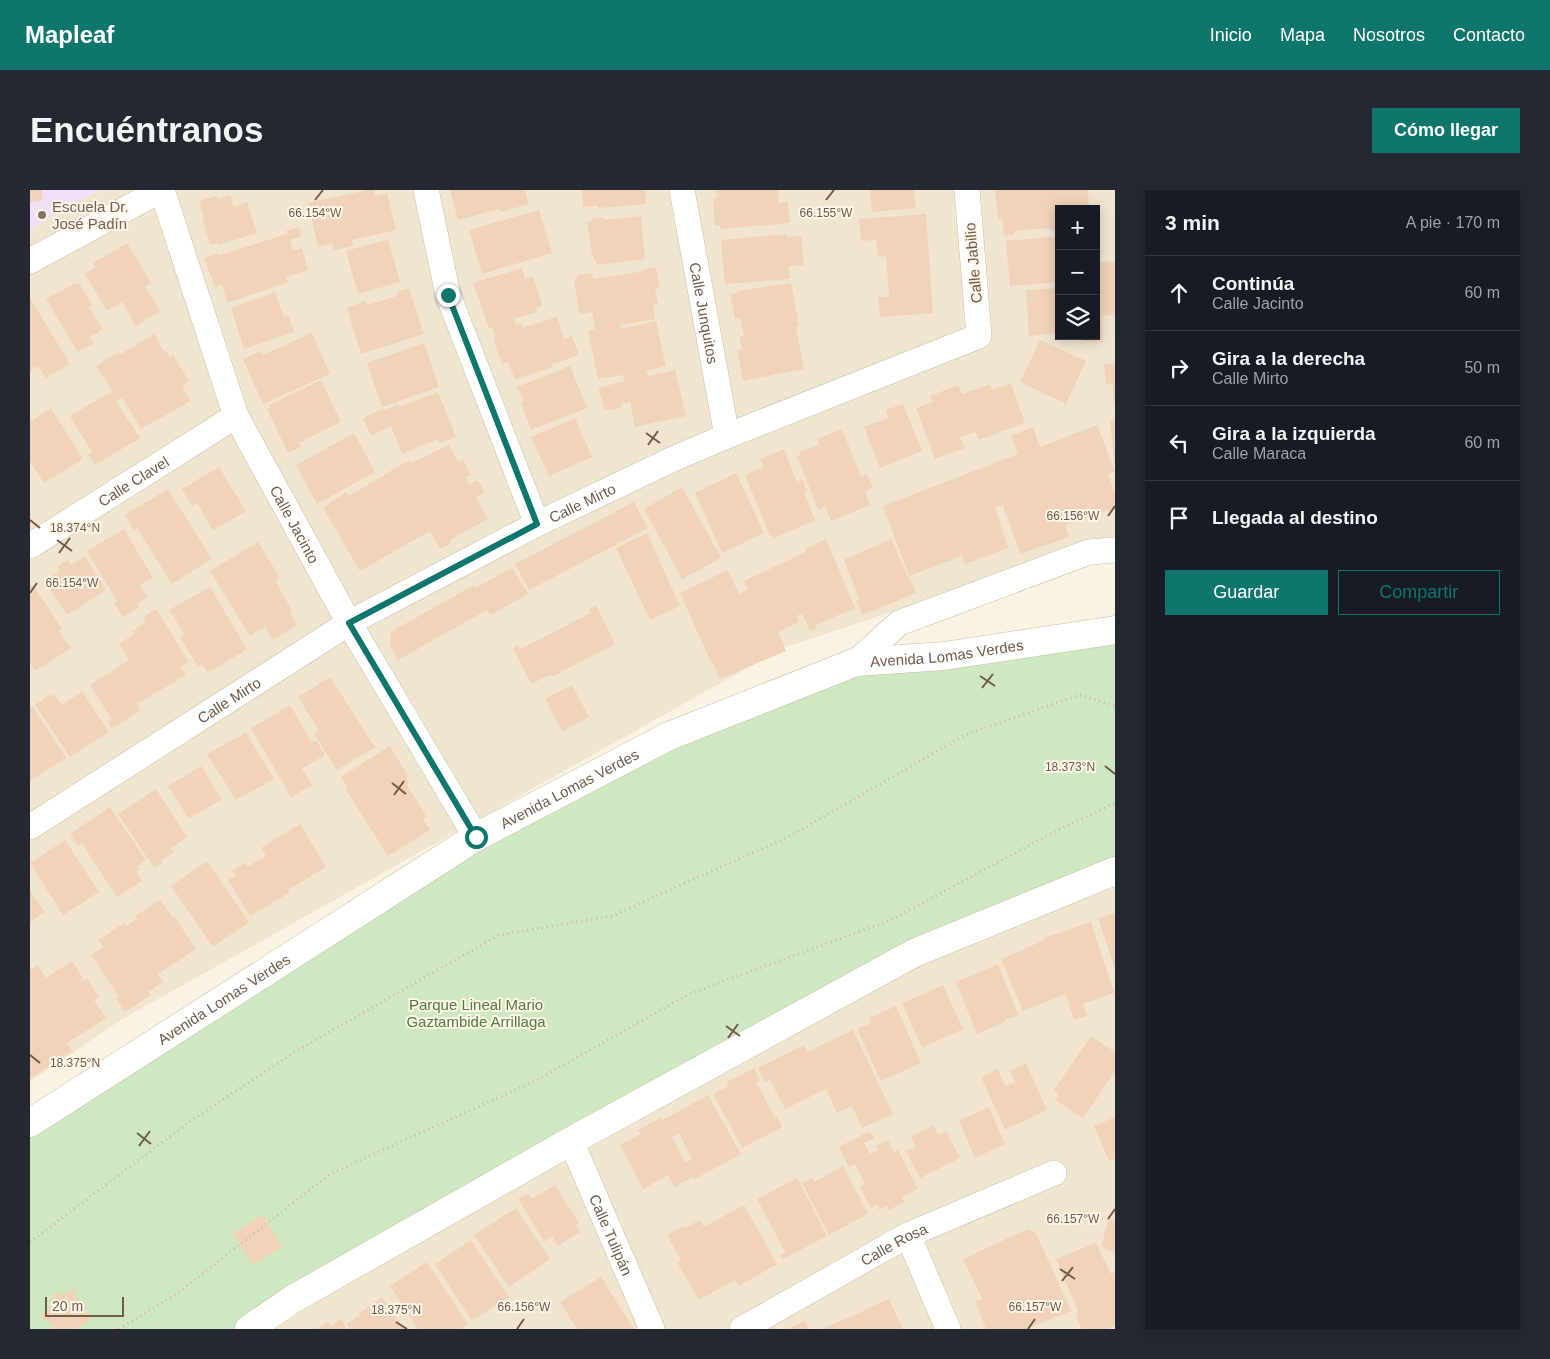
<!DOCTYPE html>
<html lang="es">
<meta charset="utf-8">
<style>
:root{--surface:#171b24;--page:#242831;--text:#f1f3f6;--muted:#9ea1a6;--line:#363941;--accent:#0f766e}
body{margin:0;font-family:Helvetica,sans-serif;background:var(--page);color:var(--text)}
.controls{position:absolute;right:15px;top:15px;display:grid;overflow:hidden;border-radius:0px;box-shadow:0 2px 12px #0003}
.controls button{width:45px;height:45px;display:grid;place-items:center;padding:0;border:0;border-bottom:1px solid var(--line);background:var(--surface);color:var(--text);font:25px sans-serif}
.scale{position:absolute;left:15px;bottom:12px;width:79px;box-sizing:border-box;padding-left:5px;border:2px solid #715b49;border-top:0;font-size:14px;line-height:18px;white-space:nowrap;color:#715b49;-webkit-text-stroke:4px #fef7e7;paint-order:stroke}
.stop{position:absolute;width:15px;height:15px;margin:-11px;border:4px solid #0f766e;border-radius:50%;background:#fff}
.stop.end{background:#0f766e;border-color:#fff;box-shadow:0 1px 5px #0008}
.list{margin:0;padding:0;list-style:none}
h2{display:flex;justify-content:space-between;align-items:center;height:65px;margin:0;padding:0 20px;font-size:21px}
h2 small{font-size:16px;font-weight:400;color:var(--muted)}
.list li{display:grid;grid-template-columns:32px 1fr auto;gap:15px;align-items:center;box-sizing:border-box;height:75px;padding:0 20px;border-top:1px solid var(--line)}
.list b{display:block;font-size:19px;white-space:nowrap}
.list p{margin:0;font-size:16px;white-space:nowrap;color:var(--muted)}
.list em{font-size:16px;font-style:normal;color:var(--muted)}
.actions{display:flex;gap:10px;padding:15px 20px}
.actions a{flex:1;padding:11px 0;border:1px solid var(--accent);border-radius:0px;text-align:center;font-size:18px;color:var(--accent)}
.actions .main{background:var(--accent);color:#fff}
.icon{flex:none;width:28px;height:28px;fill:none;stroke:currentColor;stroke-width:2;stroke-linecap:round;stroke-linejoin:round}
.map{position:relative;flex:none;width:1085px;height:1139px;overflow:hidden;border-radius:0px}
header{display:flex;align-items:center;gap:30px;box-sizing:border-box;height:70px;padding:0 25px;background:var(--accent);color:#fff}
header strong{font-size:24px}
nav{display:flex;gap:28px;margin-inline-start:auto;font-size:18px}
.intro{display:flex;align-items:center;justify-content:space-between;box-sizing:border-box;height:120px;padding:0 30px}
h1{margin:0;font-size:35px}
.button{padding:12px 22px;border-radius:0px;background:var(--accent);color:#fff;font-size:18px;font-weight:700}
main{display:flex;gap:30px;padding:0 30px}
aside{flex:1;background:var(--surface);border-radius:0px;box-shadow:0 2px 12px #0003}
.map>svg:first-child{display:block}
.residential{fill:#f2e5d0;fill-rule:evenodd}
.education{fill:#f0dff7}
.green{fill:#cee8c1}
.building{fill:#f0d3ba;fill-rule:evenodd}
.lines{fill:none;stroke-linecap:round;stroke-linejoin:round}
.minor-casing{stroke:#cbbba9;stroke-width:26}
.tertiary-casing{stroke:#cbbba9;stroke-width:29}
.path{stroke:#d4b79e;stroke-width:3;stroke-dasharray:1 4;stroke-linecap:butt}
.minor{stroke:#fff;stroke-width:25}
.tertiary{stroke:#fff;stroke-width:28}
.route{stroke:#0f766e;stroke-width:6}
.ticks{fill:none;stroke:#715b49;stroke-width:2}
.education-dot{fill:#8d6e63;stroke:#fef7e7;stroke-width:2}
.labels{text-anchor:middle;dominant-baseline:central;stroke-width:4;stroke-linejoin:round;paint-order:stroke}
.education-label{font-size:15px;fill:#785e54;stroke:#fef7e7;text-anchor:start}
.street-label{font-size:15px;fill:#715b49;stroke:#fef7e7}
.park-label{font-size:15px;fill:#517c44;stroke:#fef7e7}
.ticks-label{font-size:12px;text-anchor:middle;fill:#715b49;stroke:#fef7e7;stroke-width:4;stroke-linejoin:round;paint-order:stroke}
</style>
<header>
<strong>Mapleaf</strong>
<nav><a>Inicio</a><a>Mapa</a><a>Nosotros</a><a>Contacto</a></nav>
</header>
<div class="intro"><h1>Encuéntranos</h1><a class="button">Cómo llegar</a></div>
<main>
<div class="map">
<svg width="1085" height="1139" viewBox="0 0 1085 1139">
<rect width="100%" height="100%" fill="#fbf3e2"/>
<path class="residential" d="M 0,0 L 1085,0 L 1085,348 L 753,458 L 91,830 L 0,892 ZM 1029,19 L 1066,19 L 1066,146 L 1029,146 Z
M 1085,698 L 1085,1139 L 245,1139 L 683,845 Z"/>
<path class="education" d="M 0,0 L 69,0 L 29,20 L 18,29 L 0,40 Z"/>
<path class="green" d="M 1085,437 L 1085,681 L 883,763 L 219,1139 L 0,1139 L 0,933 L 446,647 L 826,472 Z"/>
<path class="building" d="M 0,0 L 12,0 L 12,11 L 0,12 Z
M 337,0 L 344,0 L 345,6 L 357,3 L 366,40 L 322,50 L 323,56 L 304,60 L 302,54 L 288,57 L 278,13 Z
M 420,0 L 495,0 L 499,14 L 471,22 L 469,19 L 428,30 Z
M 552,0 L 615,0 L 616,14 L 568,18 L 568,16 L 553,17 Z
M 686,0 L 748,0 L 749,13 L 758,12 L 760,33 L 690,39 L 690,35 L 685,36 L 683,9 L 687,8 Z
M 840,0 L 884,0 L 886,18 L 842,22 Z
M 965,0 L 1058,0 L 1059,19 L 1029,19 L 1029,41 L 1021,41 L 1020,38 L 984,41 L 984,45 L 974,46 L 972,28 L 968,29 Z
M 200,5 L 204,17 L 217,12 L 227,43 L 188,55 L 187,53 L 180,55 L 172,27 L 174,27 L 169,11 L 186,6 L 188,9 Z
M 509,20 L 522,63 L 452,84 L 439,40 Z
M 896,24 L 903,123 L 850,127 L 848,107 L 859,107 L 856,66 L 848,67 L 846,50 L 831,51 L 829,29 Z
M 611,26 L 615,69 L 567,75 L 562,64 L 557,32 L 562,31 L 561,29 L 573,27 L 574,30 Z
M 269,37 L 271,46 L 260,50 L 263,61 L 272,58 L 278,80 L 256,87 L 258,92 L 198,113 L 192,95 L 185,97 L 174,68 L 187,63 L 187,66 L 257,44 L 256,41 Z
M 757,44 L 757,47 L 771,46 L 774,75 L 759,76 L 760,89 L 695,94 L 691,50 Z
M 1029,46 L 1029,92 L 980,96 L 976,51 Z
M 358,49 L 370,92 L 328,104 L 316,61 Z
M 97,53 L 121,93 L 115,97 L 130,121 L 106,136 L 92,112 L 77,121 L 55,84 L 65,77 L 63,73 Z
M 1085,71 L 1085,125 L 1071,126 L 1073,152 L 1054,151 L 1055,146 L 1066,146 L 1066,73 Z
M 626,77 L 630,98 L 625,98 L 628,114 L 623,115 L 625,129 L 590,135 L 591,139 L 626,131 L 636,176 L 616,181 L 618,186 L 645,180 L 656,226 L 605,237 L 600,212 L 591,214 L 591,218 L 575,221 L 568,198 L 594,191 L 593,185 L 568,189 L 558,141 L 565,139 L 562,122 L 551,124 L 549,122 L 544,89 L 548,88 L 548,85 L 562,83 L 563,89 L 615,81 L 614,79 Z
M 492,78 L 495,89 L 503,86 L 512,115 L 506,118 L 507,122 L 484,129 L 486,134 L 491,133 L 492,138 L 527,127 L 534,149 L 542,146 L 549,165 L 522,174 L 523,177 L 485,190 L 478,172 L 472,174 L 463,149 L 465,148 L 465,145 L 462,137 L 459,138 L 443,93 Z
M 45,93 L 46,95 L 49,93 L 62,115 L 59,117 L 73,139 L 60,147 L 64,153 L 48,162 L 16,109 Z
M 761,93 L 769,136 L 766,137 L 774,179 L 713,191 L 707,160 L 712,159 L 709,147 L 714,146 L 710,128 L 705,129 L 700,105 L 707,103 L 707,101 Z
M 379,98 L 394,144 L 331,164 L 317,118 L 335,111 L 337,115 L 367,106 L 366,102 Z
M 1029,98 L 1029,143 L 999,146 L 996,100 Z
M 245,102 L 254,126 L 258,125 L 264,142 L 214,159 L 201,118 Z
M 0,108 L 40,174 L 16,188 L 8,176 L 0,181 Z
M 282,143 L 300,184 L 233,214 L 213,169 L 230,161 L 232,165 Z
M 124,144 L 134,161 L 136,161 L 140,167 L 143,165 L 159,191 L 152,196 L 161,211 L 111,239 L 92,208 L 86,211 L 110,248 L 65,275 L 58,264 L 62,262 L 40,226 L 82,201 L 66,176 L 89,162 L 91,164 Z
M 1010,150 L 1056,171 L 1036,214 L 990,192 Z
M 394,153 L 409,197 L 352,217 L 337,173 Z
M 1085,173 L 1085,214 L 1084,214 L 1082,194 L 1076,194 L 1074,174 Z
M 540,176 L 557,218 L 501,240 L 491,213 L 494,212 L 487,197 Z
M 291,190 L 311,232 L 269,253 L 271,257 L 258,263 L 237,219 L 240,217 L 239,215 Z
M 981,193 L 995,233 L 949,250 L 946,242 L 930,247 L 935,258 L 905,269 L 886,218 L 903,212 L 900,206 L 928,195 L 932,204 L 960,194 L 962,200 Z
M 408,202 L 426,247 L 410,253 L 408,249 L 372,264 L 361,236 L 341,246 L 333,228 L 353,218 L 354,221 L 368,214 L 369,217 Z
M 873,214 L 892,261 L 850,278 L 834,237 L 858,228 L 856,220 Z
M 21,218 L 53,269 L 14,293 L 0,271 L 0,232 Z
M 545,228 L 562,267 L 519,286 L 501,247 Z
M 1080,230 L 1085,230 L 1085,272 L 1084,272 Z
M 1067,235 L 1085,281 L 1078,284 L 1085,303 L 1085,318 L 1035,335 L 1039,347 L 990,364 L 973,315 L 965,317 L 978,358 L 935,374 L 932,366 L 879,386 L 853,316 L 988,264 L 981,246 L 1003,237 L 1010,257 Z
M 812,239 L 831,286 L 837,284 L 843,298 L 835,301 L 840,315 L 801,331 L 796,318 L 794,319 L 794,317 L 788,320 L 767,266 L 771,264 L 770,262 L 789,254 L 787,249 Z
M 324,243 L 345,282 L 287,314 L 266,275 Z
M 419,255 L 428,272 L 433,269 L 441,285 L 436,287 L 439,294 L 448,290 L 455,303 L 446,307 L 458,329 L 420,350 L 422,352 L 410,359 L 400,341 L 330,381 L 293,318 L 316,302 L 319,306 L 379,270 L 381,273 Z
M 754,259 L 767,292 L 772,289 L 777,301 L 774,303 L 785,330 L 744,348 L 742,345 L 740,346 L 715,285 L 734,277 L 730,269 Z
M 189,277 L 216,321 L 183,341 L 167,313 L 162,316 L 152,299 Z
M 706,283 L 734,343 L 692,363 L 665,303 Z
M 652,297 L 691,368 L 652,389 L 614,319 Z
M 138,299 L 182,369 L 142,394 L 107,338 L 104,340 L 95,325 Z
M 604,312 L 618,338 L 499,400 L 485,374 Z
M 94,339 L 123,388 L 110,395 L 117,407 L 107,414 L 109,417 L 93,427 L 84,413 L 87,411 L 57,361 Z
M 617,343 L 650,416 L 620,430 L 586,358 Z
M 796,349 L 825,418 L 785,435 L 787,439 L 780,441 L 772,423 L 767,426 L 769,432 L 748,442 L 756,461 L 690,489 L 682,471 L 681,472 L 650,403 L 698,380 L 709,404 L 718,399 L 714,391 L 776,362 L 775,359 Z
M 861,349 L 880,391 L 881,390 L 886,403 L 832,425 L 826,410 L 829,409 L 814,370 Z
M 228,352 L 250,388 L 245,391 L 262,420 L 260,422 L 267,435 L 243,450 L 235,437 L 220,446 L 180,381 Z
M 55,366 L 76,400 L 37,425 L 15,391 L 30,381 L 27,377 L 38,370 L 41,375 Z
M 482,377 L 498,404 L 461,425 L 457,420 L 368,470 L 360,455 L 361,443 L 366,439 L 444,395 L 446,398 Z
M 3,395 L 32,439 L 29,441 L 41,458 L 5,481 L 0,473 L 0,397 Z
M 180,397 L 217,459 L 178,483 L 172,474 L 168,476 L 150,448 L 155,445 L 139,420 Z
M 566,415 L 585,454 L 522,487 L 520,485 L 501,494 L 483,458 L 488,455 L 490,459 L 561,423 L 559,419 Z
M 126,419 L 159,472 L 151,477 L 156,485 L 107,514 L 111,520 L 82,539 L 78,532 L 82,530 L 60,495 L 99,470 L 89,454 L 104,444 L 102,441 L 116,432 L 113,427 Z
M 300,487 L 345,557 L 307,580 L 284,544 L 289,541 L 268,507 Z
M 542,495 L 559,527 L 532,541 L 515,509 Z
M 52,502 L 79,542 L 40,567 L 5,515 L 19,505 L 20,507 L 24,504 L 32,515 Z
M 260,515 L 282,552 L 286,550 L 295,565 L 272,579 L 282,595 L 261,607 L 221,538 Z
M 2,516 L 36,568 L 0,591 L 0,517 Z
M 216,543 L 244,589 L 206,610 L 177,564 Z
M 360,556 L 378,586 L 376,588 L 379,593 L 377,595 L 396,626 L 393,629 L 400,640 L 358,666 L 316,600 L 318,599 L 311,587 Z
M 171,576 L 192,609 L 159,629 L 138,596 Z
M 126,599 L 157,647 L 141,658 L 144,662 L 131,671 L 133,673 L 124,678 L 88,624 Z
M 80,617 L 116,670 L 107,677 L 109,680 L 106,682 L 112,691 L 87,707 L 52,654 L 48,656 L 40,644 Z
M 270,634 L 296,677 L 258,700 L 259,703 L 220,726 L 198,690 L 205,686 L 202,681 L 215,673 L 217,677 L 236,666 L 231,658 Z
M 35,650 L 69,702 L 33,725 L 0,673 Z
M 177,671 L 219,732 L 183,757 L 141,696 Z
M 0,701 L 15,722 L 0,732 Z
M 130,710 L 143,728 L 144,726 L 166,759 L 128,784 L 133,792 L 118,802 L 121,805 L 95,822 L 86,809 L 89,807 L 61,765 L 73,757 L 68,750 L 94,733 L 96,736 L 107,729 L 105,726 Z
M 1085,723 L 1085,779 L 1068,728 Z
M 1061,732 L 1084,803 L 1053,814 L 1057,826 L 1044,830 L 1036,804 L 993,821 L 971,769 L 1015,750 L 1014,748 Z
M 42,771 L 53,788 L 51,790 L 52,792 L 57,789 L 69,807 L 64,810 L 76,828 L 37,853 L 42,861 L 0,889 L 0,780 L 8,775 L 16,788 Z
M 968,774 L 988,825 L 975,830 L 975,832 L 947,844 L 926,792 Z
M 913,795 L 933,839 L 892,858 L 872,813 Z
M 866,816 L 891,873 L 851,891 L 827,839 L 841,833 L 839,828 Z
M 823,840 L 863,924 L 832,938 L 822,916 L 807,923 L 796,899 L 755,919 L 740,890 L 735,892 L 728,878 L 774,855 L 777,862 Z
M 1061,846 L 1085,862 L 1085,881 L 1053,928 L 1025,910 L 1029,904 L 1024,900 Z
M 996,873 L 1017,920 L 975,940 L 951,887 L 968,879 L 975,896 L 985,892 L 980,881 Z
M 724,878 L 730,890 L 726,892 L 745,928 L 747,926 L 752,937 L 712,958 L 683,904 L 698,896 L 697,892 Z
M 678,905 L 711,964 L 665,989 L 663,987 L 644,997 L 638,985 L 613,999 L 590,955 L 611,944 L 608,940 L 632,927 L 633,930 ZM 649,943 L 662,969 L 655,972 L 642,947 Z
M 959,917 L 975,954 L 945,968 L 929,931 Z
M 1085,927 L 1085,969 L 1079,971 L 1064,936 Z
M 903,935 L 908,945 L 916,941 L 930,968 L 890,988 L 876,961 L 886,957 L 881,947 Z
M 840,941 L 844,948 L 834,953 L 840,964 L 848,960 L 846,956 L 858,950 L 864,962 L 868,960 L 888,999 L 872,1007 L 874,1012 L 859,1020 L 857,1016 L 849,1020 L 847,1015 L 841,1018 L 830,997 L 835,994 L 825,974 L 819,977 L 809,957 Z
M 813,976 L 838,1024 L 799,1045 L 772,993 L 782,988 L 784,992 Z
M 767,988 L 797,1046 L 753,1069 L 750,1065 L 755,1062 L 727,1009 Z
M 525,995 L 549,1033 L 546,1035 L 550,1042 L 528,1056 L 522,1046 L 514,1052 L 488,1009 L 498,1003 L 502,1009 Z
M 714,1015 L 747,1074 L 709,1096 L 705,1090 L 669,1110 L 647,1072 L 651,1070 L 637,1045 L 654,1036 L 655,1038 L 670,1030 L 674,1037 Z
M 486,1018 L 520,1069 L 479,1097 L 444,1045 Z
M 233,1025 L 252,1057 L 222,1075 L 203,1043 Z
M 1079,1029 L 1085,1031 L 1085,1063 L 1076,1060 L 1076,1058 L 1071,1056 Z
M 998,1039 L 1006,1043 L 1041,1121 L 997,1139 L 956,1139 L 945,1112 L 952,1109 L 933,1069 Z
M 441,1050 L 479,1107 L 442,1131 L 405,1074 Z
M 1066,1053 L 1081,1084 L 1085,1082 L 1085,1135 L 1077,1139 L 1052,1139 L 1046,1128 L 1048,1121 L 1026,1069 Z
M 397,1072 L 438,1134 L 431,1139 L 388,1139 L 360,1096 Z
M 571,1087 L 604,1139 L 547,1139 L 530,1112 Z
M 44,1098 L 46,1101 L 44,1103 L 52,1115 L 55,1113 L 57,1116 L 54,1118 L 62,1129 L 47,1139 L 25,1139 L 23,1134 L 21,1135 L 17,1130 L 15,1131 L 11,1125 L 19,1119 L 20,1111 L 23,1105 L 29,1101 L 32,1106 Z
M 352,1107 L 373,1139 L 320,1139 L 317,1134 L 330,1125 L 329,1123 Z
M 859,1109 L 873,1139 L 792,1139 L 822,1126 Z
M 311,1129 L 317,1139 L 287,1139 L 297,1132 L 301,1136 Z
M 775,1130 L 778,1139 L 759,1139 Z"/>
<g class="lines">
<g class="minor-casing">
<g id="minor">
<path id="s1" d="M 132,0 L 206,226 L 319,433 L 446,647"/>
<path d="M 396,0 L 418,105 L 507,334"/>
<path id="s2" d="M 652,0 L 697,246"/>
<path d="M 0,71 L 131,0"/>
<path id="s3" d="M 0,356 L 206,226"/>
<path d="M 826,472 L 869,433 L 1059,362 L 1085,360"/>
<path id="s4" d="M 0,637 L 319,433 L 507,334 L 643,269 L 697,246 L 949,146 L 937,0"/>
<path id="s5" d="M 541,951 L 622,1139"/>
<path d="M 878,1045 L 918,1139"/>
<path id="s6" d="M 712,1139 L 878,1045 L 1024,983"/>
</g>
</g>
<g class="tertiary-casing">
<g id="tertiary">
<path id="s7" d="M 0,933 L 446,647 L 639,546 L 826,472 L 914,466 L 1085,440"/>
<path d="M 219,1139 L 263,1109 L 541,951 L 884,763 L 1085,681"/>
</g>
</g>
<path class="path" d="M 0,1052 L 162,930 L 268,860 L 469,745 L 582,726 L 760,646 L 935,545 L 1049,505 L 1085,516
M 89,1139 L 146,1104 L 302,983 L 507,890 L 659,804 L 861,730 L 1024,642 L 1085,613"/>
<use href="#minor" class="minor"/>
<use href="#tertiary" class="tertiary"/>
</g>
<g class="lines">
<path class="route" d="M 418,105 L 507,334 L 319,433 L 446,647"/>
</g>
<path class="ticks" d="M 285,10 L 293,0M 796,10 L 804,0M 616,243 L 630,253M 618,255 L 628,241M 1078,326 L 1085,316M 0,330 L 10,338M 27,350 L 42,361M 29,363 L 40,348M 0,403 L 7,393M 950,486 L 965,496M 952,498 L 963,484M 1075,576 L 1085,584M 362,593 L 376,604M 364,605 L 374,591M 696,836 L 710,846M 698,848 L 708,834M 0,865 L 10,873M 107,943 L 121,954M 109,956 L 120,941M 1078,1029 L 1085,1019M 1030,1079 L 1045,1089M 1032,1091 L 1043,1077M 366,1132 L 377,1139M 487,1139 L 494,1129M 998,1139 L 1005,1129"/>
<circle class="education-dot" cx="12" cy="25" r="5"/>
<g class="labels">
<g class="education-label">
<text x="22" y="16">Escuela Dr.<tspan x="22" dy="17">José Padín</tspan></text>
</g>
<g class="street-label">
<text transform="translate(943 73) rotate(-95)">Calle Jabilio</text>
<text stroke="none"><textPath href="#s2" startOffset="125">Calle Junquitos</textPath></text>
<text stroke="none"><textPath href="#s3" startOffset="122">Calle Clavel</textPath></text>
<text stroke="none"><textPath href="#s4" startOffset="641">Calle Mirto</textPath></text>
<text stroke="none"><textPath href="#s1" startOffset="361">Calle Jacinto</textPath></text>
<text stroke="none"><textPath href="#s7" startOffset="1040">Avenida Lomas Verdes</textPath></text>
<text stroke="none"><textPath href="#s4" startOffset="236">Calle Mirto</textPath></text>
<text stroke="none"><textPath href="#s7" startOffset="635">Avenida Lomas Verdes</textPath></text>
<text stroke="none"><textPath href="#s7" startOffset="230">Avenida Lomas Verdes</textPath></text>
<text stroke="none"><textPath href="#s5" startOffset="102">Calle Tulipán</textPath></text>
<text stroke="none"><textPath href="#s6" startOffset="174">Calle Rosa</textPath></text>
</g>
<g class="park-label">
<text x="446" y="814">Parque Lineal Mario<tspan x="446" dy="17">Gaztambide Arrillaga</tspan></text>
</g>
</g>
<g class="ticks-label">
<text x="285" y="27">66.154°W</text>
<text x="796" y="27">66.155°W</text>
<text x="1043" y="330">66.156°W</text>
<text x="45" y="342">18.374°N</text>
<text x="42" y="397">66.154°W</text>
<text x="1040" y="581">18.373°N</text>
<text x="45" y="877">18.375°N</text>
<text x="1043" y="1033">66.157°W</text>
<text x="494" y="1121">66.156°W</text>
<text x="1005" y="1121">66.157°W</text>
<text x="366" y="1124">18.375°N</text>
</g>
</svg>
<div class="controls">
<button>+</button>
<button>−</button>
<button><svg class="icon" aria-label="layers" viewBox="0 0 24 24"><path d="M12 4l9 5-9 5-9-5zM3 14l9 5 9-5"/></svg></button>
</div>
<div class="scale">20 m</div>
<div class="stop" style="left:446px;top:647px"></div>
<div class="stop end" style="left:418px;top:105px"></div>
</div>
<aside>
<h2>3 min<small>A pie · 170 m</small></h2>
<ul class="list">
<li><svg class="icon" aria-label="ahead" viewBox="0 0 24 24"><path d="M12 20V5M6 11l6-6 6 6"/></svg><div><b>Continúa</b><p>Calle Jacinto</p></div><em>60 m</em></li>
<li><svg class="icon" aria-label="right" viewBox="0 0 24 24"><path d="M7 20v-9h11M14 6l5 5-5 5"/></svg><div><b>Gira a la derecha</b><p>Calle Mirto</p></div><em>50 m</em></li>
<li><svg class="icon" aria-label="left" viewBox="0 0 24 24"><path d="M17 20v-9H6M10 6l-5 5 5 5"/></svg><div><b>Gira a la izquierda</b><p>Calle Maraca</p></div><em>60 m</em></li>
<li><svg class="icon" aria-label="arrive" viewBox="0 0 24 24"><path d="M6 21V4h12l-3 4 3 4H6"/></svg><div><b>Llegada al destino</b></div></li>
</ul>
<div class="actions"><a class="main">Guardar</a><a>Compartir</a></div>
</aside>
</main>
